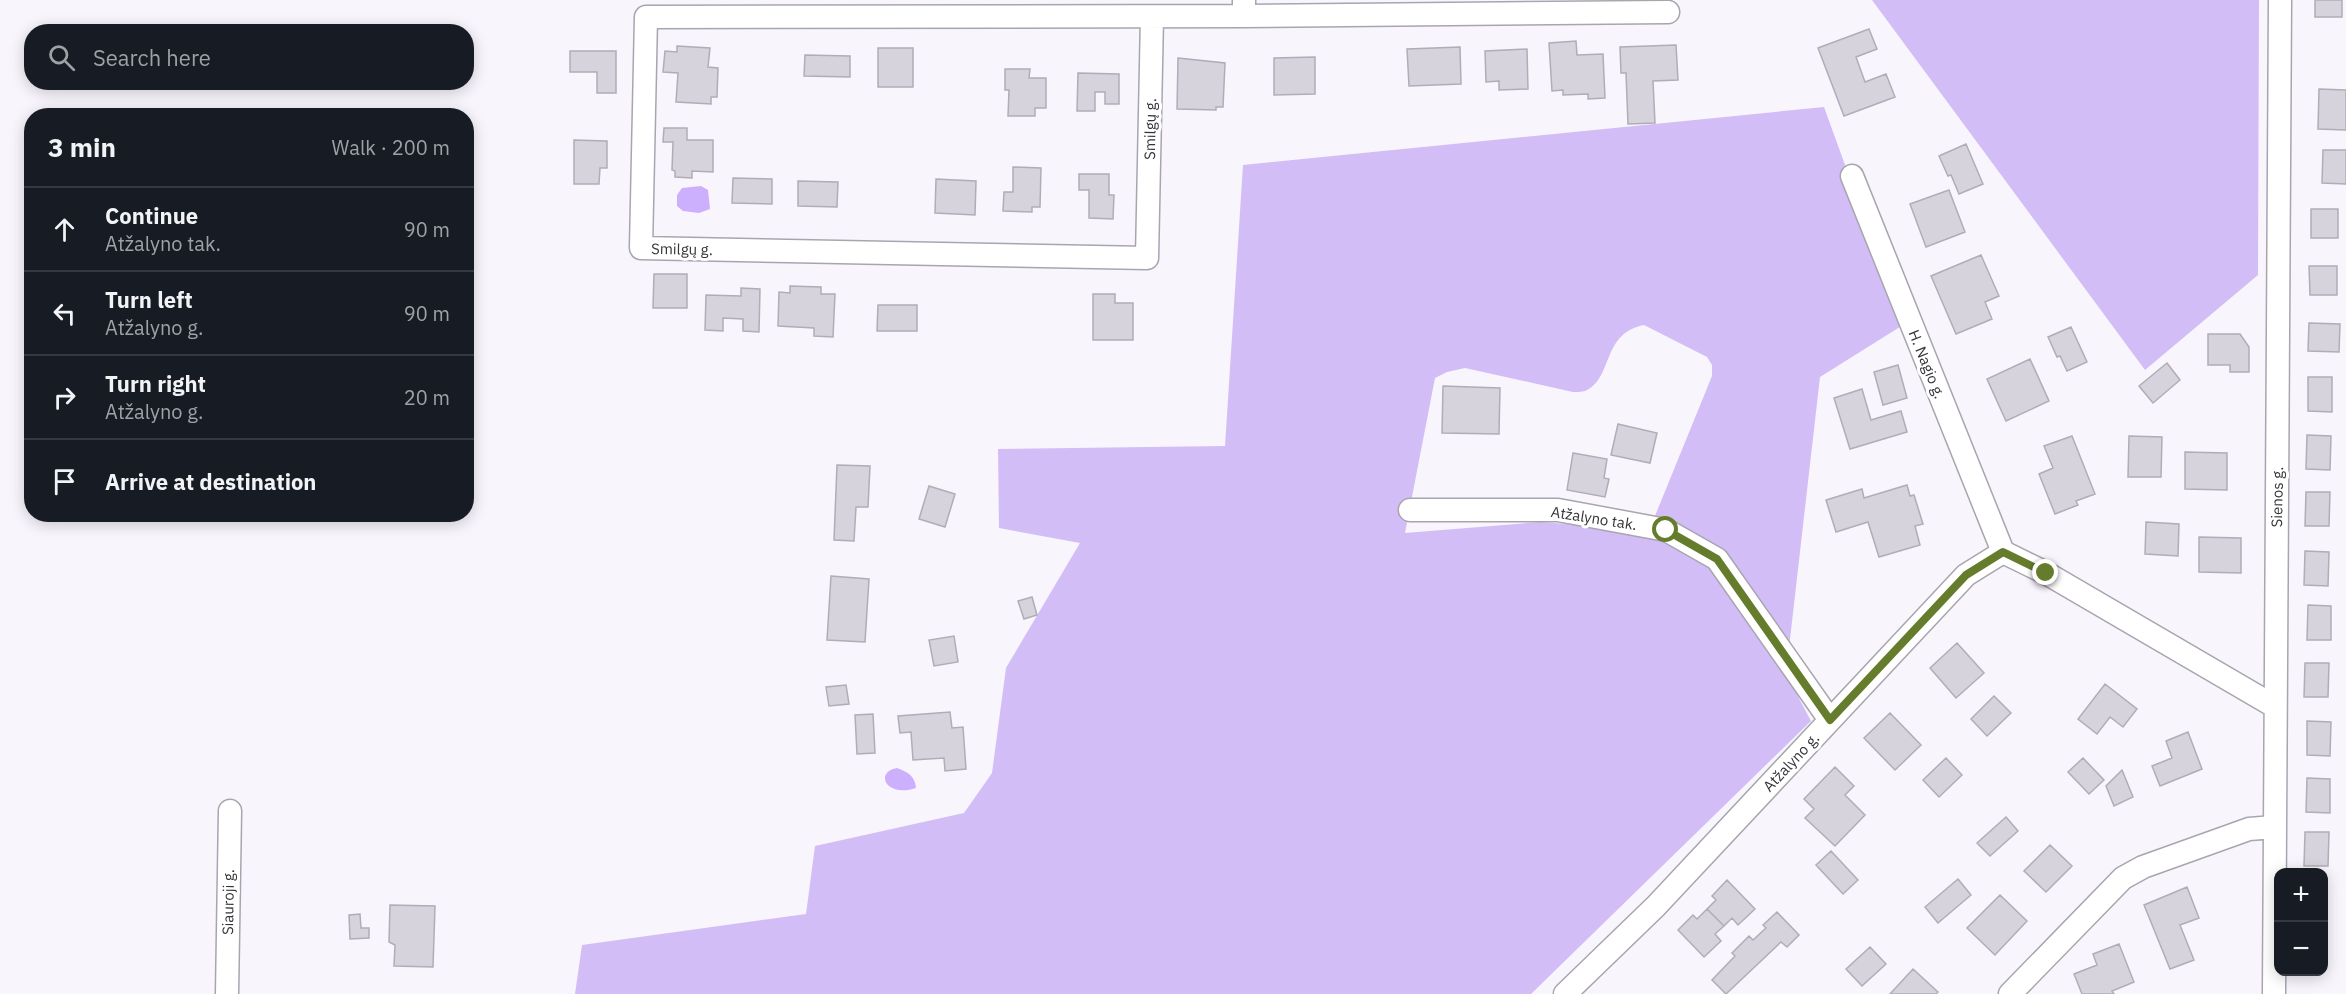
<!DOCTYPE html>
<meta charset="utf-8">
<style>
:root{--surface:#171b24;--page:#20242c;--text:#f1f3f6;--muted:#9ea1a6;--line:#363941}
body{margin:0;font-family:"IBM Plex Sans",sans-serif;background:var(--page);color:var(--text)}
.controls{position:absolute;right:18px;bottom:18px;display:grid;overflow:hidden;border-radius:12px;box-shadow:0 3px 15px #0003}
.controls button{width:54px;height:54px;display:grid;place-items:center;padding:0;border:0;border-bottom:2px solid var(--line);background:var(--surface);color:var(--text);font:30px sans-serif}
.stop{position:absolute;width:18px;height:18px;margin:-14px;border:4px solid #667c2d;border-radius:50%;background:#fff}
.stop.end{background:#667c2d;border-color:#fff;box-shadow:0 2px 6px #0008}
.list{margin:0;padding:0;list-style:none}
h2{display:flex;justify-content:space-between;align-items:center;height:78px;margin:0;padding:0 24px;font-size:26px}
h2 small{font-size:20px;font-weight:400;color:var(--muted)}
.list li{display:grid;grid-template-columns:39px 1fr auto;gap:18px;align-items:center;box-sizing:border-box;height:84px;padding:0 24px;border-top:2px solid var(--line)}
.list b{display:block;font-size:22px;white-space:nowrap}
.list p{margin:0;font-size:20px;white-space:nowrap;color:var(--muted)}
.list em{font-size:20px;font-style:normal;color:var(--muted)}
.icon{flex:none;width:33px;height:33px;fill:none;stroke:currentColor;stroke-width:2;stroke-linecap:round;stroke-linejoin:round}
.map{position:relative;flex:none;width:2346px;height:994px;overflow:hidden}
.search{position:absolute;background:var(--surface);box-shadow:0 3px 15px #0003;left:24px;top:24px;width:450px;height:66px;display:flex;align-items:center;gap:15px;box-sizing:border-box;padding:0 21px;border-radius:24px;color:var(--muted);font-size:22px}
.panel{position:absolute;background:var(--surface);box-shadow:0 3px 15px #0003;left:24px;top:108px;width:450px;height:414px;border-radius:24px}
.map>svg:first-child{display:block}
.green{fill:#d2bdf7;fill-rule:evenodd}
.water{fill:#ccaffd}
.building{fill:#d6d3dd;stroke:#b0adb7;stroke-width:1.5}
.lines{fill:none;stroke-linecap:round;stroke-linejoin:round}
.minor-casing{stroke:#a9a5af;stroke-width:25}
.minor{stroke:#fff;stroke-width:22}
.route{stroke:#667c2d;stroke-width:8}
.labels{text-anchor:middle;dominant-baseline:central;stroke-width:6;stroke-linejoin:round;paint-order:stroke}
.street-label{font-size:15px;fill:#353337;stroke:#fff}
</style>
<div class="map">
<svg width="2346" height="994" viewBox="0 0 2346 994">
<rect width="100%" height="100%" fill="#f8f5fd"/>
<path class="green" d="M 1872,0 L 2259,0 L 2258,275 L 2145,370 Z
M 1824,107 L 1903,325 L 1820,377 L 1786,674 L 1811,721 L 1531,994 L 575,994 L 582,945 L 806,914 L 815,846 L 964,813 L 992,773 L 1006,668 L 1080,543 L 999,528 L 998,449 L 1225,446 L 1243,165 ZM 1644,325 L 1707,357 L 1712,365 L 1712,376 L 1646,538 L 1567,524 L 1540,522 L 1405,533 L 1435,378 L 1447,372 L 1465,368 L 1573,392 C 1577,392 1584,392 1587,390 C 1613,377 1602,333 1644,325 Z"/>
<path class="water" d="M 701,186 L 708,190 L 710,209 L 699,213 L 683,211 L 677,206 L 677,195 L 682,188 Z
M 897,768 C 908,772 915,776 916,788 C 886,798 874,772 897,768 Z"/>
<path class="building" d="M 2315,0 L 2342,0 L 2342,17 L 2315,17 Z
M 1869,29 L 1877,49 L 1856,57 L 1865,82 L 1886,74 L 1895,97 L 1844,116 L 1818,48 Z
M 1576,41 L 1577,55 L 1603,54 L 1605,98 L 1588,99 L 1588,94 L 1563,95 L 1563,90 L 1552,91 L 1549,43 Z
M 1676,45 L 1678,80 L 1653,81 L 1655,123 L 1628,124 L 1626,73 L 1621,73 L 1620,47 Z
M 677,46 L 710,48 L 708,67 L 718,68 L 717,97 L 711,97 L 711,104 L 676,102 L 678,73 L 663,72 L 665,51 L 677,52 Z
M 1460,47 L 1461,84 L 1409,86 L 1407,49 Z
M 878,48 L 913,48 L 913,87 L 878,87 Z
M 1527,49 L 1528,89 L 1499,90 L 1499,81 L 1486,82 L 1485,51 Z
M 570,51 L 616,51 L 616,93 L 597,93 L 597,72 L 570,72 Z
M 805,55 L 850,56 L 850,77 L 804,76 Z
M 1315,57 L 1315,94 L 1274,95 L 1274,58 Z
M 1178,58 L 1225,63 L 1223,107 L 1216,107 L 1216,110 L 1177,109 Z
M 1005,69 L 1030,69 L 1029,78 L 1046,78 L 1046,108 L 1035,108 L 1035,116 L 1008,116 L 1009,90 L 1005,90 Z
M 1078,73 L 1119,74 L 1119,104 L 1105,104 L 1105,92 L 1095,92 L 1095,111 L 1077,111 Z
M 2319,89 L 2346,90 L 2346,130 L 2318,129 Z
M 664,128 L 687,128 L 687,140 L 713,140 L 713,172 L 692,171 L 692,178 L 675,177 L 675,171 L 672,170 L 673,142 L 663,142 Z
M 574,140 L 607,141 L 607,168 L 600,168 L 599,184 L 574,184 Z
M 1966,144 L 1983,184 L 1959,194 L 1951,175 L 1948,176 L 1939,156 Z
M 2323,150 L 2346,150 L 2346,184 L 2322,183 Z
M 1013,167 L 1041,168 L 1040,207 L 1032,207 L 1032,212 L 1003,211 L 1004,192 L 1013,192 Z
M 1079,174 L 1109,174 L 1109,195 L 1114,195 L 1113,219 L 1089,218 L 1089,190 L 1079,190 Z
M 733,178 L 772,179 L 772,204 L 732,203 Z
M 936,179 L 976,181 L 975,215 L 935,213 Z
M 798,181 L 838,182 L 837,207 L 798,206 Z
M 1949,190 L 1965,232 L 1926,247 L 1910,204 Z
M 2311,209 L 2338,209 L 2338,238 L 2311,238 Z
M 1981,255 L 1999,296 L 1985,302 L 1992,319 L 1956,334 L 1931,276 Z
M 2309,266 L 2337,266 L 2337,295 L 2310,295 Z
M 654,274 L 687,274 L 687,308 L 653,308 Z
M 790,286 L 821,287 L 821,294 L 835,294 L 833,337 L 814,336 L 814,328 L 778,326 L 779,292 L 790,293 Z
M 741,288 L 760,289 L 759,332 L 743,331 L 743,319 L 723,318 L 723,331 L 705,330 L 706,295 L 741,296 Z
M 1093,294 L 1115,294 L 1115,303 L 1133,303 L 1133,340 L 1093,340 Z
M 878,305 L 917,305 L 917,331 L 877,331 Z
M 2309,323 L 2340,324 L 2339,352 L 2308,351 Z
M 2071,327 L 2087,362 L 2067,371 L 2060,356 L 2057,357 L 2048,337 Z
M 2208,334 L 2240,334 L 2249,347 L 2249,372 L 2230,372 L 2230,365 L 2208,365 Z
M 2030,359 L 2049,401 L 2006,421 L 1987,379 Z
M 2167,363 L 2180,380 L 2153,403 L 2139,386 Z
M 1898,365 L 1907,398 L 1883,405 L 1874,372 Z
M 2308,377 L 2332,377 L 2332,412 L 2308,411 Z
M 1443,386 L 1500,388 L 1499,434 L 1442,433 Z
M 1862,389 L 1871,420 L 1901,411 L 1907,432 L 1850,449 L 1834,398 Z
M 1618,424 L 1657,433 L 1650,463 L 1611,455 Z
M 2307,435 L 2331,436 L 2330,470 L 2306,469 Z
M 2072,436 L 2095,494 L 2076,501 L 2078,505 L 2055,514 L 2039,474 L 2053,468 L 2044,446 Z
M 2129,436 L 2162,437 L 2161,477 L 2128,477 Z
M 2185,452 L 2227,453 L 2227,490 L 2185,489 Z
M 1573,453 L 1607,459 L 1604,478 L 1609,479 L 1605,497 L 1567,490 Z
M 837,465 L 870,466 L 868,507 L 856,507 L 854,541 L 834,540 Z
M 1907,485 L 1910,496 L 1914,495 L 1923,524 L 1915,526 L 1920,545 L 1879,557 L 1868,522 L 1836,532 L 1826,500 L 1862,489 L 1864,498 Z
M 929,486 L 955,494 L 945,527 L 919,519 Z
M 2306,492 L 2330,492 L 2329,526 L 2305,526 Z
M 2146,522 L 2179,524 L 2178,556 L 2145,554 Z
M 2199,537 L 2241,538 L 2241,573 L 2199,572 Z
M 2305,551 L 2329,552 L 2328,586 L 2304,585 Z
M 831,576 L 869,579 L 865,642 L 827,640 Z
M 1032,597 L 1037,615 L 1024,619 L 1018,601 Z
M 2308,605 L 2331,606 L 2331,640 L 2307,640 Z
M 954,636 L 958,662 L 934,666 L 929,640 Z
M 1957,643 L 1984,673 L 1956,698 L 1930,668 Z
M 2305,663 L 2329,663 L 2328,697 L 2304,697 Z
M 2105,684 L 2137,709 L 2123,727 L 2110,717 L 2097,734 L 2078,719 Z
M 846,685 L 849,704 L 829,706 L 826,687 Z
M 1994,696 L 2011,713 L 1987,736 L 1971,719 Z
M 950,712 L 952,728 L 963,727 L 966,769 L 945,771 L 944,758 L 913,760 L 911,732 L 900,733 L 898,716 Z
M 1890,713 L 1921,745 L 1895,770 L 1864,738 Z
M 873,714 L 875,753 L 857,754 L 855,715 Z
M 2307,721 L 2331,722 L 2330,756 L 2307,755 Z
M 2188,732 L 2202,769 L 2160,786 L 2152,766 L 2172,758 L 2166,741 Z
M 1946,758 L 1962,775 L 1939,797 L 1923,780 Z
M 2083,758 L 2104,780 L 2089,794 L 2068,772 Z
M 1835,767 L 1854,786 L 1845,795 L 1865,815 L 1835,846 L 1805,818 L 1814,809 L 1804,799 Z
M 2122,770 L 2133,797 L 2114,806 L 2106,786 Z
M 2307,778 L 2330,779 L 2330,813 L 2306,812 Z
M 2006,817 L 2018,831 L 1990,856 L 1977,843 Z
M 2305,832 L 2329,832 L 2328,866 L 2304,866 Z
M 2050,845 L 2072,866 L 2046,892 L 2024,871 Z
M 1831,851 L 1858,880 L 1843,894 L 1816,865 Z
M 1958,879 L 1971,895 L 1938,923 L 1925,907 Z
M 1727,880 L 1755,909 L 1738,925 L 1732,918 L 1724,926 L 1707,909 L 1716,900 L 1712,896 Z
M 2187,887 L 2199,918 L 2180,925 L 2194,960 L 2170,969 L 2144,905 Z
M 2000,895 L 2027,921 L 1995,955 L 1967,928 Z
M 390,905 L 435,906 L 433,967 L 394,966 L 395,945 L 389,942 Z
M 1707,909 L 1724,926 L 1715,934 L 1721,941 L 1704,957 L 1678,930 L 1693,915 L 1697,919 Z
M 1777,912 L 1799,935 L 1787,947 L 1781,942 L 1726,994 L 1712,980 L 1735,956 L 1732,953 L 1749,936 L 1753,940 L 1766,928 L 1763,925 Z
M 360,914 L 361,928 L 369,928 L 369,938 L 350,939 L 349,915 Z
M 2119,944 L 2134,982 L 2112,991 L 2114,994 L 2082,994 L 2074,974 L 2097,965 L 2093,954 Z
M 1870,947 L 1886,964 L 1862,986 L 1846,969 Z
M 1913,969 L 1938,992 L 1936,994 L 1890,994 Z"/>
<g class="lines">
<g class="minor-casing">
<path id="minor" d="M 1244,16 L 1668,12
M 1152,17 L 1147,258 L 641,248 L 646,17 L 1244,16 L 1244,0
M 1852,176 L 2003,552
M 1410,510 L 1558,510 L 1666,530 L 1717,559 L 1830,720
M 227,994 L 230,811
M 1565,994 L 1656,906 L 1966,575 L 2003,552 L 2046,573 L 2274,706
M 2010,994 L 2123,878 L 2143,867 L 2249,829 L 2274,827
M 2274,994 C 2274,663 2280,331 2280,0"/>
</g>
<use href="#minor" class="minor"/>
</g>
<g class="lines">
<path class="route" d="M 1666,530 L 1717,559 L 1830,720 L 1966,575 L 2003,552 L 2046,573"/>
</g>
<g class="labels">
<g class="street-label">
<text transform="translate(1150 129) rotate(-89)">Smilgų g.</text>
<text transform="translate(682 249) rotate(1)">Smilgų g.</text>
<text transform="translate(1927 364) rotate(68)">H. Nagio g.</text>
<text transform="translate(2277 497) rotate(-89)">Sienos g.</text>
<text transform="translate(1594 518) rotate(9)">Atžalyno tak.</text>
<text transform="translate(1791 762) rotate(-47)">Atžalyno g.</text>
<text transform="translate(228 902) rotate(-89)">Siauroji g.</text>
</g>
</g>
</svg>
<div class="controls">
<button>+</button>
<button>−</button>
</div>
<div class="stop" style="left:1666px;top:530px"></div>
<div class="stop end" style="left:2046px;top:573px"></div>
<div class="search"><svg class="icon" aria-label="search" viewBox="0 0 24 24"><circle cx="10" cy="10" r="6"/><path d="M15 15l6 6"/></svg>Search here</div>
<section class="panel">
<h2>3 min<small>Walk · 200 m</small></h2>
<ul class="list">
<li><svg class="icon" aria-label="ahead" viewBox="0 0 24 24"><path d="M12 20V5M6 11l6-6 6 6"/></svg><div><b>Continue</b><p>Atžalyno tak.</p></div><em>90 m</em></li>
<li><svg class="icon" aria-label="left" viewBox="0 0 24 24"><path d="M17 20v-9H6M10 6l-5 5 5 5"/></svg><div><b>Turn left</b><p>Atžalyno g.</p></div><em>90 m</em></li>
<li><svg class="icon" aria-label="right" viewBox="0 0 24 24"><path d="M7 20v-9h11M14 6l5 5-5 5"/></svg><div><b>Turn right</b><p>Atžalyno g.</p></div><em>20 m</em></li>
<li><svg class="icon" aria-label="arrive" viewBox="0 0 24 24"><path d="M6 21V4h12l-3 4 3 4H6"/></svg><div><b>Arrive at destination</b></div></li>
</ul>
</section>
</div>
